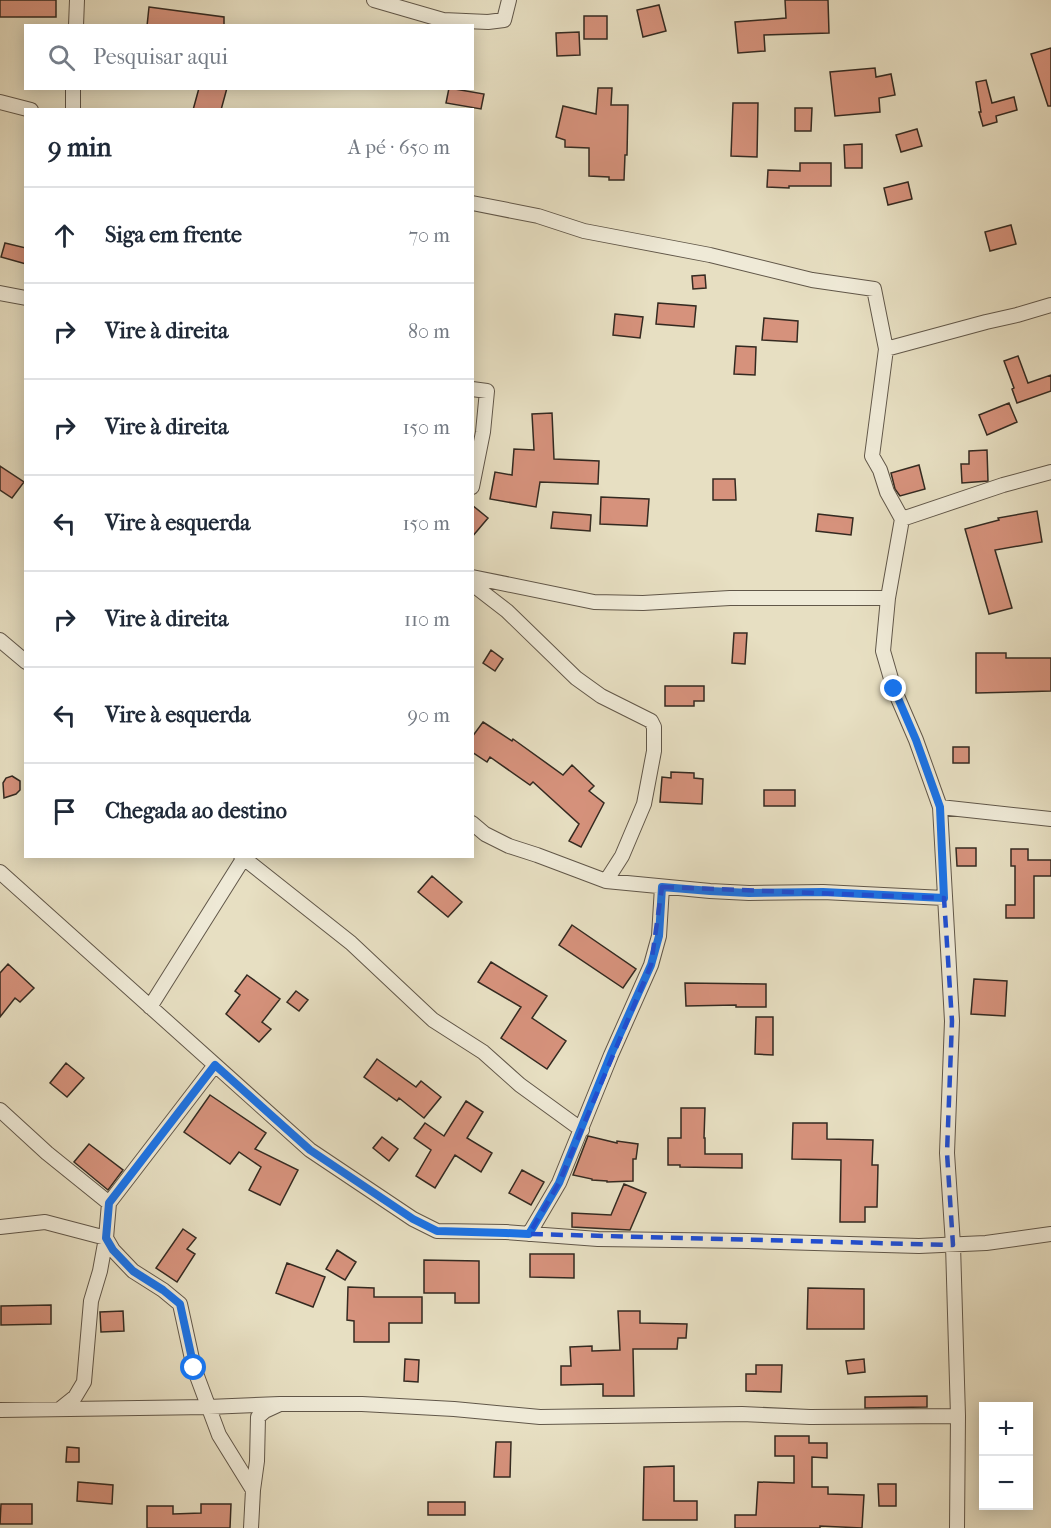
<!DOCTYPE html>
<html lang="pt">
<meta charset="utf-8">
<style>
:root{--surface:#fff;--page:#f6f6f7;--text:#1f2937;--muted:#747a83;--line:#e0e1e3}
body{margin:0;font-family:"IM FELL French Canon",serif;background:var(--page);color:var(--text)}
.controls{position:absolute;right:18px;bottom:18px;display:grid;overflow:hidden;border-radius:0px;box-shadow:0 3px 15px #0003}
.controls button{width:54px;height:54px;display:grid;place-items:center;padding:0;border:0;border-bottom:2px solid var(--line);background:var(--surface);color:var(--text);font:30px sans-serif}
.stop{position:absolute;width:18px;height:18px;margin:-14px;border:4px solid #1a73e8;border-radius:50%;background:#fff}
.stop.end{background:#1a73e8;border-color:#fff;box-shadow:0 2px 6px #0008}
.list{margin:0;padding:0;list-style:none}
h2{display:flex;justify-content:space-between;align-items:center;height:78px;margin:0;padding:0 24px;font-size:26px}
h2 small{font-size:20px;font-weight:400;color:var(--muted)}
.list li{display:grid;grid-template-columns:39px 1fr auto;gap:18px;align-items:center;box-sizing:border-box;height:96px;padding:0 24px;border-top:2px solid var(--line)}
.list b{display:block;font-size:22px;white-space:nowrap}
.list em{font-size:20px;font-style:normal;color:var(--muted)}
.icon{flex:none;width:33px;height:33px;fill:none;stroke:currentColor;stroke-width:2;stroke-linecap:round;stroke-linejoin:round}
.map{position:relative;flex:none;width:1051px;height:1528px;overflow:hidden}
.search{position:absolute;background:var(--surface);box-shadow:0 3px 15px #0003;left:24px;top:24px;width:450px;height:66px;display:flex;align-items:center;gap:15px;box-sizing:border-box;padding:0 21px;border-radius:0px;color:var(--muted);font-size:22px}
.panel{position:absolute;background:var(--surface);box-shadow:0 3px 15px #0003;left:24px;top:108px;width:450px;height:750px;border-radius:0px}
.map>svg:first-child{display:block}
.building{fill:#d6927c;stroke:#342a21;stroke-width:1.5}
.lines{fill:none;stroke-linecap:round;stroke-linejoin:round}
.minor-casing{stroke:#615749;stroke-width:16}
.minor{stroke:#efead7;stroke-width:14}
.route{stroke:#1a73e8;stroke-width:8}
.marked{fill:none;stroke:#1d4ed8;stroke-width:4.5;stroke-dasharray:12 8;stroke-linejoin:round}
</style>
<div class="map">
<svg width="1051" height="1528" viewBox="0 0 1051 1528">
<rect width="100%" height="100%" fill="#e7dfc2"/>
<filter id="stains"><feTurbulence type="fractalNoise" baseFrequency=".00333" numOctaves="4"/><feColorMatrix values="0 0 0 0 .2 0 0 0 0 .09 0 0 0 0 .02 0 0 0 .5 -.17"/></filter>
<radialGradient id="worn" r=".72"><stop offset=".6" stop-color="#630" stop-opacity="0"/><stop offset="1" stop-color="#630" stop-opacity=".3"/></radialGradient>
<path class="building" d="M 0,0 L 56,0 L 56,17 L 0,17 Z
M 785,0 L 828,0 L 829,33 L 764,35 L 765,51 L 738,53 L 735,22 L 786,18 Z
M 659,5 L 666,31 L 643,37 L 637,10 Z
M 149,7 L 224,17 L 224,26 L 147,26 Z
M 584,16 L 607,16 L 607,39 L 584,39 Z
M 579,32 L 580,55 L 557,56 L 556,33 Z
M 1051,48 L 1051,106 L 1048,106 L 1031,54 Z
M 875,68 L 876,77 L 891,74 L 895,95 L 879,98 L 880,112 L 835,116 L 830,72 Z
M 986,80 L 992,103 L 1014,97 L 1017,110 L 996,116 L 997,122 L 983,126 L 979,112 L 981,112 L 976,82 Z
M 199,88 L 227,88 L 221,110 L 193,110 Z
M 449,88 L 484,94 L 481,109 L 446,103 Z
M 598,88 L 612,88 L 611,105 L 628,105 L 627,155 L 625,155 L 624,180 L 609,180 L 609,177 L 589,176 L 589,148 L 565,147 L 565,140 L 556,137 L 563,106 L 596,114 Z
M 733,103 L 758,103 L 757,157 L 731,156 Z
M 795,108 L 812,108 L 811,131 L 795,131 Z
M 917,129 L 922,146 L 901,152 L 896,135 Z
M 862,144 L 862,168 L 845,168 L 844,145 Z
M 800,163 L 831,163 L 831,186 L 789,186 L 789,188 L 767,187 L 768,170 L 800,171 Z
M 908,182 L 912,199 L 888,205 L 884,188 Z
M 1011,225 L 1016,244 L 990,251 L 985,232 Z
M 5,243 L 26,248 L 26,264 L 1,257 Z
M 705,275 L 706,288 L 693,289 L 692,276 Z
M 658,303 L 696,306 L 694,327 L 656,324 Z
M 615,314 L 643,317 L 640,338 L 613,335 Z
M 764,318 L 798,321 L 797,342 L 762,340 Z
M 736,346 L 756,347 L 755,375 L 734,374 Z
M 1018,356 L 1028,383 L 1051,375 L 1051,391 L 1017,403 L 1012,389 L 1014,388 L 1004,361 Z
M 1009,403 L 1017,422 L 987,435 L 979,415 Z
M 552,413 L 554,459 L 599,461 L 598,484 L 540,482 L 536,507 L 490,499 L 495,472 L 512,475 L 514,449 L 534,450 L 532,414 Z
M 987,450 L 988,481 L 962,483 L 961,464 L 969,464 L 969,451 Z
M 919,465 L 925,489 L 900,496 L 895,489 L 891,473 Z
M 0,466 L 24,482 L 12,498 L 0,490 Z
M 713,479 L 735,479 L 736,500 L 713,500 Z
M 601,497 L 649,499 L 647,526 L 600,524 Z
M 472,505 L 488,518 L 472,537 Z
M 1037,511 L 1042,542 L 995,550 L 1012,608 L 989,614 L 965,529 L 999,520 L 998,518 Z
M 553,512 L 591,515 L 590,531 L 551,528 Z
M 818,514 L 853,518 L 851,535 L 816,531 Z
M 734,633 L 747,633 L 745,664 L 732,663 Z
M 491,650 L 503,659 L 495,671 L 483,663 Z
M 976,653 L 1006,653 L 1006,658 L 1051,658 L 1051,691 L 976,693 Z
M 665,686 L 704,686 L 704,701 L 694,701 L 694,706 L 665,706 Z
M 483,722 L 512,741 L 513,739 L 563,775 L 572,765 L 594,786 L 589,791 L 604,803 L 581,847 L 569,841 L 579,824 L 533,782 L 530,785 L 490,757 L 487,762 L 472,752 L 472,737 Z
M 953,747 L 969,747 L 969,763 L 953,763 Z
M 671,772 L 694,773 L 694,778 L 703,779 L 702,804 L 660,802 L 662,777 L 671,778 Z
M 12,776 L 20,781 L 20,790 L 16,794 L 4,798 L 3,783 L 6,778 Z
M 764,790 L 795,790 L 795,806 L 764,806 Z
M 956,848 L 976,848 L 976,866 L 957,866 Z
M 1011,849 L 1028,849 L 1028,860 L 1051,860 L 1051,876 L 1034,876 L 1034,918 L 1006,918 L 1006,905 L 1015,905 L 1015,866 L 1011,866 Z
M 432,876 L 462,902 L 448,917 L 418,892 Z
M 572,925 L 636,969 L 623,988 L 559,945 Z
M 491,962 L 547,996 L 532,1018 L 566,1041 L 547,1069 L 501,1038 L 521,1007 L 478,982 Z
M 8,964 L 34,988 L 20,1002 L 15,998 L 0,1017 L 0,973 Z
M 247,975 L 280,999 L 262,1022 L 271,1029 L 259,1042 L 226,1014 L 240,995 L 235,991 Z
M 974,979 L 1007,981 L 1005,1016 L 971,1014 Z
M 685,983 L 766,984 L 766,1007 L 736,1007 L 736,1005 L 686,1006 Z
M 296,991 L 308,1000 L 299,1011 L 287,1002 Z
M 756,1017 L 773,1017 L 773,1055 L 755,1054 Z
M 377,1059 L 416,1087 L 421,1081 L 441,1097 L 424,1118 L 399,1098 L 397,1101 L 364,1077 Z
M 66,1063 L 84,1078 L 67,1097 L 50,1083 Z
M 210,1095 L 266,1133 L 255,1149 L 298,1170 L 280,1205 L 249,1190 L 261,1167 L 239,1152 L 230,1164 L 184,1132 Z
M 466,1101 L 483,1112 L 467,1138 L 492,1153 L 481,1172 L 455,1155 L 435,1188 L 416,1176 L 431,1150 L 414,1138 L 425,1123 L 444,1136 Z
M 681,1108 L 705,1108 L 704,1138 L 705,1138 L 705,1154 L 742,1154 L 742,1168 L 680,1167 L 680,1165 L 668,1165 L 668,1138 L 681,1138 Z
M 793,1123 L 827,1123 L 827,1139 L 873,1140 L 872,1165 L 878,1165 L 877,1207 L 865,1207 L 865,1222 L 840,1222 L 841,1160 L 792,1159 Z
M 588,1136 L 617,1143 L 617,1141 L 638,1144 L 636,1159 L 633,1159 L 633,1181 L 607,1182 L 607,1181 L 592,1180 L 592,1179 L 573,1175 Z
M 382,1137 L 398,1149 L 389,1161 L 373,1148 Z
M 89,1144 L 123,1170 L 108,1190 L 74,1162 Z
M 522,1170 L 544,1182 L 531,1205 L 509,1193 Z
M 624,1184 L 646,1193 L 630,1230 L 572,1227 L 572,1213 L 611,1215 Z
M 183,1229 L 196,1238 L 187,1249 L 195,1254 L 177,1282 L 156,1268 Z
M 337,1250 L 356,1262 L 345,1280 L 326,1269 Z
M 530,1254 L 574,1254 L 574,1278 L 530,1277 Z
M 424,1260 L 479,1261 L 479,1303 L 455,1303 L 455,1293 L 424,1293 Z
M 287,1263 L 325,1277 L 313,1307 L 276,1293 Z
M 348,1287 L 374,1288 L 374,1297 L 422,1297 L 422,1323 L 389,1323 L 389,1342 L 354,1342 L 354,1321 L 347,1320 Z
M 808,1288 L 864,1289 L 864,1329 L 807,1329 Z
M 51,1305 L 51,1324 L 1,1325 L 1,1306 Z
M 123,1311 L 124,1331 L 101,1332 L 100,1312 Z
M 618,1311 L 640,1311 L 640,1323 L 687,1324 L 686,1338 L 678,1338 L 677,1349 L 633,1349 L 634,1396 L 603,1396 L 603,1384 L 561,1385 L 561,1366 L 571,1366 L 570,1347 L 592,1346 L 592,1351 L 620,1350 Z
M 405,1359 L 419,1360 L 418,1382 L 404,1381 Z
M 864,1359 L 865,1372 L 848,1374 L 846,1361 Z
M 756,1365 L 782,1365 L 781,1392 L 746,1391 L 746,1374 L 756,1374 Z
M 927,1396 L 927,1407 L 865,1408 L 865,1397 Z
M 775,1436 L 809,1436 L 809,1443 L 827,1443 L 827,1458 L 812,1457 L 812,1487 L 828,1487 L 828,1494 L 864,1495 L 862,1528 L 820,1526 L 820,1528 L 735,1528 L 735,1515 L 756,1515 L 758,1482 L 794,1483 L 794,1456 L 775,1456 Z
M 496,1442 L 511,1442 L 510,1477 L 494,1477 Z
M 67,1447 L 79,1448 L 79,1462 L 66,1462 Z
M 674,1466 L 674,1501 L 697,1501 L 697,1520 L 643,1520 L 644,1467 Z
M 78,1482 L 113,1485 L 112,1504 L 77,1501 Z
M 878,1484 L 896,1484 L 896,1506 L 879,1506 Z
M 428,1502 L 465,1502 L 465,1515 L 428,1515 Z
M 1,1504 L 32,1504 L 32,1524 L 0,1524 Z
M 201,1504 L 231,1504 L 230,1528 L 147,1528 L 147,1506 L 173,1506 L 173,1514 L 201,1513 Z"/>
<g class="lines">
<g class="minor-casing">
<path id="minor" d="M 374,0 L 443,20 L 488,22 L 504,20 L 509,0
M 76,26 L 77,0
M 0,102 L 31,110
M 73,110 L 73,88
M 472,203 L 538,216 L 584,231 L 710,255 L 812,280 L 874,289 L 886,349 L 872,456 L 880,470 L 887,492 L 902,519 L 888,598 L 883,651 L 894,689 L 916,740 L 940,807 L 952,1021 L 947,1153 L 953,1245 L 958,1416 L 957,1528
M 0,293 L 26,298
M 886,349 L 986,322 L 1017,315 L 1051,305
M 472,389 L 487,391 L 483,432 L 472,487
M 902,519 L 1003,485 L 1051,472
M 472,577 L 594,602 L 643,603 L 730,598 L 888,598
M 472,584 L 507,611 L 576,678 L 601,696 L 651,721 L 654,727 L 654,751 L 644,804 L 622,856 L 606,881
M 0,640 L 26,662
M 940,807 L 1051,819
M 472,823 L 485,834 L 509,846 L 537,855 L 606,881 L 710,891 L 749,893 L 823,892 L 944,898
M 241,856 L 351,943 L 433,1020 L 483,1052 L 520,1085 L 582,1130
M 0,872 L 310,1150 L 413,1219 L 437,1231 L 506,1232 L 598,1239 L 748,1241 L 919,1246 L 986,1243 L 1051,1234
M 150,1007 L 245,856
M 0,1110 L 47,1153 L 109,1203
M 0,1227 L 45,1222 L 106,1238 L 113,1250 L 133,1271 L 163,1290 L 180,1304 L 194,1368 L 219,1435 L 253,1490 L 251,1528
M 529,1234 L 559,1183 L 611,1055 L 651,965 L 659,936 L 662,887
M 60,1409 L 75,1397 L 84,1382 L 91,1301 L 100,1271 L 106,1238 L 109,1203 L 215,1065
M 0,1410 L 208,1407 L 280,1404 L 362,1404 L 454,1409 L 540,1417 L 742,1414 L 810,1417 L 958,1416
M 253,1490 L 257,1461 L 258,1417 L 265,1411 L 278,1405"/>
</g>
<use href="#minor" class="minor"/>
</g>
<g class="lines">
<path class="route" d="M 194,1368 L 180,1304 L 163,1290 L 133,1271 L 113,1250 L 106,1238 L 109,1203 L 215,1065 L 310,1150 L 413,1219 L 437,1231 L 506,1233 L 529,1234 L 559,1183 L 611,1054 L 651,965 L 659,936 L 662,887 L 710,891 L 749,893 L 823,892 L 944,898 L 940,807 L 916,740 L 894,689"/>
</g>
<path class="marked" d="M 662,887 L 944,898 L 952,1021 L 947,1153 L 953,1245 L 529,1234 L 559,1183 L 651,965 Z"/>
<rect width="100%" height="100%" filter="url(#stains)"/>
<rect width="100%" height="100%" fill="url(#worn)"/>
</svg>
<div class="controls">
<button>+</button>
<button>−</button>
</div>
<div class="stop" style="left:194px;top:1368px"></div>
<div class="stop end" style="left:894px;top:689px"></div>
<div class="search"><svg class="icon" aria-label="search" viewBox="0 0 24 24"><circle cx="10" cy="10" r="6"/><path d="M15 15l6 6"/></svg>Pesquisar aqui</div>
<section class="panel">
<h2>9 min<small>A pé · 650 m</small></h2>
<ul class="list">
<li><svg class="icon" aria-label="ahead" viewBox="0 0 24 24"><path d="M12 20V5M6 11l6-6 6 6"/></svg><div><b>Siga em frente</b></div><em>70 m</em></li>
<li><svg class="icon" aria-label="right" viewBox="0 0 24 24"><path d="M7 20v-9h11M14 6l5 5-5 5"/></svg><div><b>Vire à direita</b></div><em>80 m</em></li>
<li><svg class="icon" aria-label="right" viewBox="0 0 24 24"><path d="M7 20v-9h11M14 6l5 5-5 5"/></svg><div><b>Vire à direita</b></div><em>150 m</em></li>
<li><svg class="icon" aria-label="left" viewBox="0 0 24 24"><path d="M17 20v-9H6M10 6l-5 5 5 5"/></svg><div><b>Vire à esquerda</b></div><em>150 m</em></li>
<li><svg class="icon" aria-label="right" viewBox="0 0 24 24"><path d="M7 20v-9h11M14 6l5 5-5 5"/></svg><div><b>Vire à direita</b></div><em>110 m</em></li>
<li><svg class="icon" aria-label="left" viewBox="0 0 24 24"><path d="M17 20v-9H6M10 6l-5 5 5 5"/></svg><div><b>Vire à esquerda</b></div><em>90 m</em></li>
<li><svg class="icon" aria-label="arrive" viewBox="0 0 24 24"><path d="M6 21V4h12l-3 4 3 4H6"/></svg><div><b>Chegada ao destino</b></div></li>
</ul>
</section>
</div>
